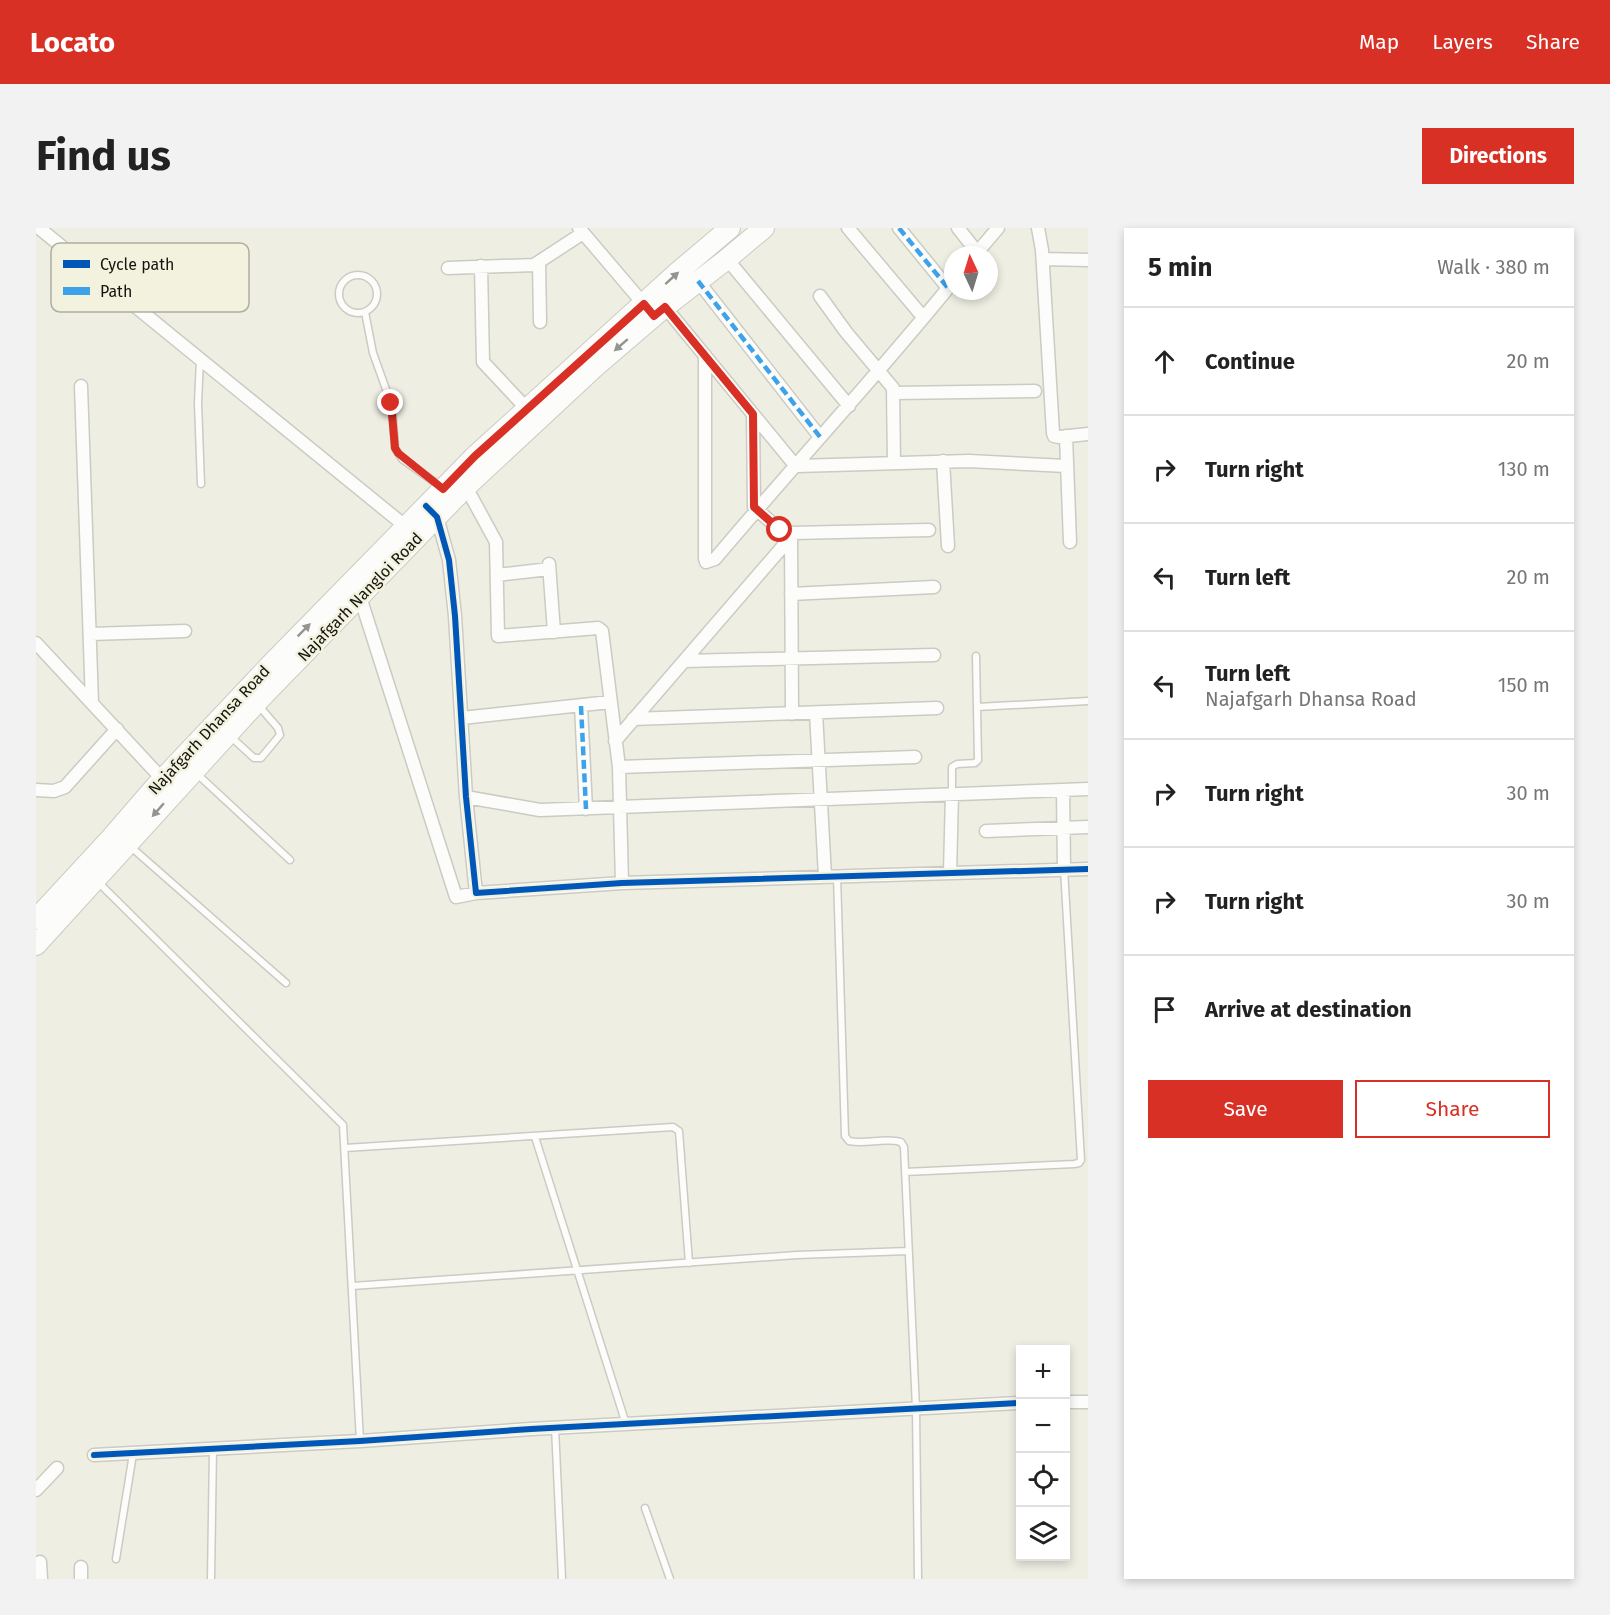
<!DOCTYPE html>
<meta charset="utf-8">
<style>
:root{--surface:#fff;--page:#f2f2f2;--text:#222;--muted:#767676;--line:#e0e0e0;--accent:#d93025}
body{margin:0;font-family:"Fira Sans",sans-serif;background:var(--page);color:var(--text)}
.controls{position:absolute;right:18px;bottom:18px;display:grid;overflow:hidden;border-radius:0px;box-shadow:0 3px 9px #0003}
.controls button{width:54px;height:54px;display:grid;place-items:center;padding:0;border:0;border-bottom:2px solid var(--line);background:var(--surface);color:var(--text);font:30px sans-serif}
.compass{position:absolute;left:908px;top:18px;width:54px;height:54px;border-radius:50%;background:var(--surface);box-shadow:0 3px 9px #0003;rotate:356deg}
.stop{position:absolute;width:18px;height:18px;margin:-14px;border:4px solid #d93025;border-radius:50%;background:#fff}
.stop.end{background:#d93025;border-color:#fff;box-shadow:0 2px 6px #0008}
.list{margin:0;padding:0;list-style:none}
h2{display:flex;justify-content:space-between;align-items:center;height:78px;margin:0;padding:0 24px;font-size:26px}
h2 small{font-size:20px;font-weight:400;color:var(--muted)}
.list li{display:grid;grid-template-columns:39px 1fr auto;gap:18px;align-items:center;box-sizing:border-box;height:108px;padding:0 24px;border-top:2px solid var(--line)}
.list b{display:block;font-size:22px;white-space:nowrap}
.list p{margin:0;font-size:20px;white-space:nowrap;color:var(--muted)}
.list em{font-size:20px;font-style:normal;color:var(--muted)}
.actions{display:flex;gap:12px;padding:18px 24px}
.actions a{flex:1;padding:14px 0;border:2px solid var(--accent);border-radius:0px;text-align:center;font-size:21px;color:var(--accent)}
.actions .main{background:var(--accent);color:#fff}
.icon{flex:none;width:33px;height:33px;fill:none;stroke:currentColor;stroke-width:2;stroke-linecap:round;stroke-linejoin:round}
.map{position:relative;flex:none;width:1052px;height:1351px;overflow:hidden;border-radius:0px}
header{display:flex;align-items:center;gap:36px;box-sizing:border-box;height:84px;padding:0 30px;background:var(--accent);color:#fff}
header strong{font-size:28px}
nav{display:flex;gap:33px;margin-inline-start:auto;font-size:21px}
.intro{display:flex;align-items:center;justify-content:space-between;box-sizing:border-box;height:144px;padding:0 36px}
h1{margin:0;font-size:42px}
.button{padding:15px 27px;border-radius:0px;background:var(--accent);color:#fff;font-size:21px;font-weight:700}
main{display:flex;gap:36px;padding:0 36px}
aside{flex:1;background:var(--surface);border-radius:0px;box-shadow:0 3px 9px #0003}
.map>svg:first-child{display:block}
.lines{fill:none;stroke-linecap:round;stroke-linejoin:round}
.service-casing{stroke:#cbcbc3;stroke-width:9}
.minor-casing{stroke:#cbcbc3;stroke-width:15}
.primary-casing{stroke:#cbcbc3;stroke-width:22}
.service{stroke:#fcfcfb;stroke-width:6}
.minor{stroke:#fcfcfb;stroke-width:12}
.primary{stroke:#fcfcfb;stroke-width:20}
.quiet{stroke:#3da2e9;stroke-width:4.5;stroke-dasharray:9 4.5;stroke-linecap:butt}
.cycleway-casing{stroke:#f2f2df;stroke-width:10}
.cycleway{stroke:#0057b8;stroke-width:6}
.oneway{fill:#949490}
.route{stroke:#d93025;stroke-width:8}
.labels{text-anchor:middle;dominant-baseline:central;stroke-width:5;stroke-linejoin:round;paint-order:stroke}
.street-label{font-size:16px;fill:#14140e;stroke:#f2f2df}
.key{fill:#f2f2df;stroke:#afafa0;stroke-width:1.5}
.key-label{font-size:16px;fill:#14140e}
</style>
<header>
<strong>Locato</strong>
<nav><a>Map</a><a>Layers</a><a>Share</a></nav>
</header>
<div class="intro"><h1>Find us</h1><a class="button">Directions</a></div>
<main>
<div class="map">
<svg width="1052" height="1351" viewBox="0 0 1052 1351">
<rect width="100%" height="100%" fill="#eeeee3"/>
<g class="lines">
<g class="service-casing">
<path id="service" d="M303 66a19 19 0 1 1 38 0a19 19 0 1 1-38 0Z
M 329,84 L 337,125 L 356,178 L 359,220 L 366,231 L 404,258
M 164,131 L 162,175 L 165,256
M 941,479 L 1052,473
M 194,508 L 218,530 L 225,530 L 244,507 L 242,500 L 223,478
M 160,545 L 254,632
M 916,566 L 916,539 L 921,536 L 939,535 L 942,532 L 940,428
M 95,619 L 250,755
M 801,648 L 809,908 L 813,913 C 830,917 848,909 865,914 L 868,919 L 880,1180 L 882,1351
M 61,653 L 307,897 L 324,1213
M 499,909 L 590,1196
M 309,920 L 637,899 L 643,903 L 653,1035
M 869,944 L 1038,936 L 1043,935 L 1045,932 L 1028,641
M 316,1058 L 761,1027 L 872,1023
M 519,1199 L 526,1351
M 609,1280 L 634,1351
M 80,1331 L 97,1226
M 175,1351 L 177,1221"/>
</g>
<g class="minor-casing">
<path id="minor" d="M 3,0 L 374,302
M 543,0 L 611,80
M 812,0 L 887,89
M 863,0 L 912,60
M 922,0 L 941,24
M 1002,0 L 1006,22 L 1017,205 L 1018,208 L 1023,209 L 1052,206
M 939,27 L 962,0
M 691,31 L 813,178
M 1007,31 L 1052,32
M 503,34 L 504,94
M 445,38 L 447,134 L 491,181
M 412,40 L 498,37 L 547,5
M 662,53 L 784,209
M 784,68 L 810,104 L 857,160 L 858,235
M 629,79 L 758,236 L 761,238 L 933,233 L 1030,238
M 669,127 L 669,330 L 670,334 L 679,331 C 757,238 840,149 917,54
M 45,158 L 56,475
M 858,165 L 999,163
M 717,186 L 718,279 L 744,302 L 755,305 L 893,302
M 1030,208 L 1034,314
M 907,233 L 912,318
M 430,259 L 460,314 L 462,408 L 562,400 L 566,403 L 583,539 L 586,655
M 399,286 L 401,289 L 413,332 L 419,388 L 430,569 L 440,665 L 586,655 L 1052,641
M 755,305 L 756,486
M 513,336 L 518,404
M 461,347 L 513,341
M 755,366 L 898,359
M 324,369 L 420,669 L 440,665
M 54,406 L 149,403
M 0,415 L 129,554
M 648,433 L 898,427
M 545,478 L 550,581
M 780,485 L 789,648
M 426,490 L 574,474
M 597,491 L 901,480
M 579,513 L 755,309
M 583,539 L 879,529
M 0,562 L 18,563 L 29,559 L 81,501
M 1027,562 L 1028,641
M 430,569 L 504,582 L 1052,561
M 950,603 L 1052,599
M 914,645 L 916,566
M 1030,1174 L 1052,1174
M 58,1227 L 324,1213 L 495,1201 L 984,1175
M 0,1262 L 21,1240
M 4,1334 L 5,1351
M 45,1339 L 45,1351"/>
</g>
<g class="primary-casing">
<path id="primary" d="M 0,691 L 74,611 L 119,559 L 238,433 L 439,228 L 642,44 L 694,0
M 0,717 L 224,471 L 430,259 L 559,139 L 629,79 L 691,31 L 728,0"/>
</g>
<use href="#service" class="service"/>
<use href="#minor" class="minor"/>
<use href="#primary" class="primary"/>
<path class="quiet" d="M 863,0 L 912,60
M 662,53 L 784,209
M 545,478 L 550,581"/>
<g class="cycleway-casing">
<path id="cycleway" d="M 390,278 L 401,289 L 413,332 L 419,388 L 430,569 L 440,665 L 586,655 L 1052,641
M 58,1227 L 324,1213 L 495,1201 L 984,1175"/>
</g>
<use href="#cycleway" class="cycleway"/>
</g>
<defs><path id="oneway-solid" d="M-6-.8H1V-3.2L6.5 0L1 3.2V.8H-6Z" transform="scale(1.5)"/></defs>
<g class="oneway">
<use href="#oneway-solid" transform="translate(636 50) rotate(-42)"/>
<use href="#oneway-solid" transform="translate(585 117) rotate(139)"/>
<use href="#oneway-solid" transform="translate(268 402) rotate(-45)"/>
<use href="#oneway-solid" transform="translate(122 582) rotate(131)"/>
</g>
<g class="lines">
<path class="route" d="M 355,175 L 359,220 L 362,225 L 407,261 L 439,228 L 608,76 L 618,88 L 629,79 L 717,186 L 718,279 L 744,302"/>
</g>
<g class="labels">
<g class="street-label">
<text transform="translate(324 369) rotate(-46)">Najafgarh Nangloi Road</text>
<text transform="translate(173 502) rotate(-47)">Najafgarh Dhansa Road</text>
</g>
</g>
<rect x="15" y="15" width="198" height="69" rx="9" class="key"/>
<rect x="27" y="32" width="27" height="8" fill="#0057b8"/>
<rect x="27" y="59" width="27" height="8" fill="#3da2e9"/>
<g class="key-label">
<text x="64" y="42">Cycle path</text>
<text x="64" y="69">Path</text>
</g>
</svg>
<div class="controls">
<button>+</button>
<button>−</button>
<button><svg class="icon" aria-label="locate" viewBox="0 0 24 24"><circle cx="12" cy="12" r="6"/><path d="M12 2v4M12 18v4M2 12h4M18 12h4"/></svg></button>
<button><svg class="icon" aria-label="layers" viewBox="0 0 24 24"><path d="M12 4l9 5-9 5-9-5zM3 14l9 5 9-5"/></svg></button>
</div>
<svg class="compass" viewBox="-18 -18 36 36"><path d="M0-13l5 13h-10z" fill="#e53935"/><path d="M0 13l5-13h-10z" fill="#767676"/></svg>
<div class="stop" style="left:744px;top:302px"></div>
<div class="stop end" style="left:355px;top:175px"></div>
</div>
<aside>
<h2>5 min<small>Walk · 380 m</small></h2>
<ul class="list">
<li><svg class="icon" aria-label="ahead" viewBox="0 0 24 24"><path d="M12 20V5M6 11l6-6 6 6"/></svg><div><b>Continue</b></div><em>20 m</em></li>
<li><svg class="icon" aria-label="right" viewBox="0 0 24 24"><path d="M7 20v-9h11M14 6l5 5-5 5"/></svg><div><b>Turn right</b></div><em>130 m</em></li>
<li><svg class="icon" aria-label="left" viewBox="0 0 24 24"><path d="M17 20v-9H6M10 6l-5 5 5 5"/></svg><div><b>Turn left</b></div><em>20 m</em></li>
<li><svg class="icon" aria-label="left" viewBox="0 0 24 24"><path d="M17 20v-9H6M10 6l-5 5 5 5"/></svg><div><b>Turn left</b><p>Najafgarh Dhansa Road</p></div><em>150 m</em></li>
<li><svg class="icon" aria-label="right" viewBox="0 0 24 24"><path d="M7 20v-9h11M14 6l5 5-5 5"/></svg><div><b>Turn right</b></div><em>30 m</em></li>
<li><svg class="icon" aria-label="right" viewBox="0 0 24 24"><path d="M7 20v-9h11M14 6l5 5-5 5"/></svg><div><b>Turn right</b></div><em>30 m</em></li>
<li><svg class="icon" aria-label="arrive" viewBox="0 0 24 24"><path d="M6 21V4h12l-3 4 3 4H6"/></svg><div><b>Arrive at destination</b></div></li>
</ul>
<div class="actions"><a class="main">Save</a><a>Share</a></div>
</aside>
</main>
